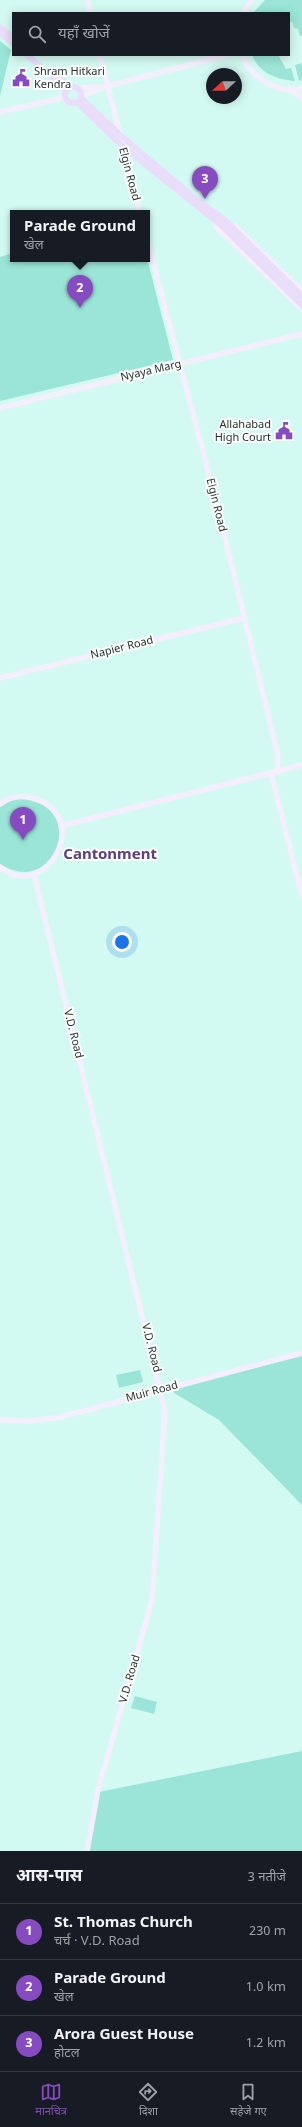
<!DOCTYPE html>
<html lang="hi">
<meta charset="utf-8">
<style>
:root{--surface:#171b24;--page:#242831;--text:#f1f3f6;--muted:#9ea1a6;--line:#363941;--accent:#874bc1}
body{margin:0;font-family:Georgia,"Noto Sans Devanagari",serif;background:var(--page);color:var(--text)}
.compass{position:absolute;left:206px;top:68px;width:36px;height:36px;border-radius:50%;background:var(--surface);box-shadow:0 2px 10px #0003;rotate:249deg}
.you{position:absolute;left:122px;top:942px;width:14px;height:14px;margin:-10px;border:3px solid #fff;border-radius:50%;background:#1a73e8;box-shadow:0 0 0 6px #1a73e833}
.badge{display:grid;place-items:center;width:26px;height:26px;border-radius:50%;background:var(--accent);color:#fff;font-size:13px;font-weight:700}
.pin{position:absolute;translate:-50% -33px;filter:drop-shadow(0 1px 2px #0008)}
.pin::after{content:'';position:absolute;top:21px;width:14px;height:12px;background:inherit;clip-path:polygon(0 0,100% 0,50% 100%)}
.popup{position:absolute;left:10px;top:210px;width:140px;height:52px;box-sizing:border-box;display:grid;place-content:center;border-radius:0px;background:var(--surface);filter:drop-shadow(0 1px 3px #0005);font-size:13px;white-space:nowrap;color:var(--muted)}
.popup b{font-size:15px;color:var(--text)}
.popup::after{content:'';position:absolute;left:50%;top:100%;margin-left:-8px;border:8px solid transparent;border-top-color:var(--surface)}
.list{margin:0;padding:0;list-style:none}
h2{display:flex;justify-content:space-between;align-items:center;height:52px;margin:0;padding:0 16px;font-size:17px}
h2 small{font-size:13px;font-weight:400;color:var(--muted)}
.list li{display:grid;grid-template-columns:26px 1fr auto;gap:12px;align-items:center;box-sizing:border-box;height:56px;padding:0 16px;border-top:1px solid var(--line)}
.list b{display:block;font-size:15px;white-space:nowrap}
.list p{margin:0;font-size:13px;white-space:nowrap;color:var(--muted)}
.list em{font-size:13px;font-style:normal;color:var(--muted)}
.icon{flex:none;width:22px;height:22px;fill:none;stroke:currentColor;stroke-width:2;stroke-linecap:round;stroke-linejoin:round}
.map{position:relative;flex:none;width:302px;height:1851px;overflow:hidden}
.search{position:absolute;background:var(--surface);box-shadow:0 2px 10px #0003;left:12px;right:12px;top:12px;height:44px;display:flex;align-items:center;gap:10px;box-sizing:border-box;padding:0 14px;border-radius:0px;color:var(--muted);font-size:15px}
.sheet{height:220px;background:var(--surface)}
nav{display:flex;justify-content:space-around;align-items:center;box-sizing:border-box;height:56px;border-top:1px solid var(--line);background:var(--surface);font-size:11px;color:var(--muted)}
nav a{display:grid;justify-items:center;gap:2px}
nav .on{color:var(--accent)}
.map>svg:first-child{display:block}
.green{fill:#9ae5d7}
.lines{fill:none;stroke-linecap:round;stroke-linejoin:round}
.secondary{stroke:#f4eefd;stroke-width:5.5}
.primary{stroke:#e9ddfa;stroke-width:6}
.labels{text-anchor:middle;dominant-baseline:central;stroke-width:4;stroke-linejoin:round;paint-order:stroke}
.poi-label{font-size:11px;fill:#1f2e2b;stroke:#fdfdfd;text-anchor:start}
.street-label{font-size:11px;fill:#1f2e2b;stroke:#fdfdfd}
.district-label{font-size:15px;font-weight:bold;fill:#5d417c;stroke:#fdfdfd}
</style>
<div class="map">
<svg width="302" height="1851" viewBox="0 0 302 1851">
<rect width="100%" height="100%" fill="#d3faf2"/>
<path class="green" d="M 265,0 L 302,0 L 302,36 L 300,36 L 298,29 L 294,28 L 293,23 L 289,20 L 289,13 L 253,13 Z
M 0,41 L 11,50 L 0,96 Z
M 252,55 L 278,55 L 286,69 L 291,68 L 295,81 C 277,80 259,73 252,55 Z
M 302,63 L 302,80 L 299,81 L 295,65 Z
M 13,253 L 13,259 L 147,258 L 173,360 L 0,401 L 0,257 Z
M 22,798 C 90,807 55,899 0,864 L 0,807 L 12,800 Z
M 302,1356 L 302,1505 L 219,1420 L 174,1393 L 173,1388 Z
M 140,1370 L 143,1382 L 119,1388 L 116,1375 Z
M 135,1696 L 157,1702 L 154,1714 L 131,1708 Z
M 302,1751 L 302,1851 L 89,1851 L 99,1792 Z"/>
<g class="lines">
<path class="secondary" d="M 87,0 L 90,13
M 243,13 L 252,0
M 100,55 L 140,213
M 242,55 C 250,76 278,96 302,88
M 78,88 L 102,87
M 290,89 L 302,99
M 81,96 L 108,86 L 227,55
M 0,112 L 66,97
M 217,222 L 216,226 L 219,230 L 302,309
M 235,226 L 302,291
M 147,239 L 215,497 L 278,755 L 277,772
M 0,408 L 302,334
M 0,678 L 244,618
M 271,773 L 302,896
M 0,804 C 9,797 21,795 32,798 C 95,814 47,904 0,867
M 61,826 L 302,765
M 34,874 L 165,1411 L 152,1600 L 98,1790 L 87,1851
M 0,1420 L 30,1421 L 61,1417 L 302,1353"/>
<path class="primary" d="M 0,27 L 13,38
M 0,33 L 13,43
M 27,55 L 59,83 L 66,92
M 57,76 L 71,87
M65 95a8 8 0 1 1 16 0a8 8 0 1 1-16 0Z
M 81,98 L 119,134 L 192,196 L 226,221 L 302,296
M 77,102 L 121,145 L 222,226 L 302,305"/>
</g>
<defs>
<g id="civic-bare" transform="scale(1.38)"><path d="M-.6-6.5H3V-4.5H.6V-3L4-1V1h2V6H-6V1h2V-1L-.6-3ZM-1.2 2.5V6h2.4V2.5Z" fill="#874bc1" stroke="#fdfdfd" stroke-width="2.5" paint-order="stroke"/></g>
</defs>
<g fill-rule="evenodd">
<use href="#civic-bare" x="21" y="78"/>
<use href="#civic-bare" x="284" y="431"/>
</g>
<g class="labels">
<g class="poi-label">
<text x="34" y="72">Shram Hitkari<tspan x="34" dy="13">Kendra</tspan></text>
<text x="271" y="425" text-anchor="end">Allahabad<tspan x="271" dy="13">High Court</tspan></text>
</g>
<g class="street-label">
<text transform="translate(129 174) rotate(75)">Elgin Road</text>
<text transform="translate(151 371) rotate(-13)">Nyaya Marg</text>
<text transform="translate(216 505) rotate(76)">Elgin Road</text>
<text transform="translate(122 648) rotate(-14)">Napier Road</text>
<text transform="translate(73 1034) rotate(76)">V.D. Road</text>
<text transform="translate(151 1348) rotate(76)">V.D. Road</text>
<text transform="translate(152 1392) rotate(-15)">Muir Road</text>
<text transform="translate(130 1679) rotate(-74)">V.D. Road</text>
</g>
<g class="district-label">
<text x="110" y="855">Cantonment</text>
</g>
</g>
</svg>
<svg class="compass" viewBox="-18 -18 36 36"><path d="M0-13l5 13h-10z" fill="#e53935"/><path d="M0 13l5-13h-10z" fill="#9ea1a6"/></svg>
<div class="you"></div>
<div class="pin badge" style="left:23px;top:840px">1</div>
<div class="pin badge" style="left:80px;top:308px">2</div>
<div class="popup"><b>Parade Ground</b>खेल</div>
<div class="pin badge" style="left:205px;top:199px">3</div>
<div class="search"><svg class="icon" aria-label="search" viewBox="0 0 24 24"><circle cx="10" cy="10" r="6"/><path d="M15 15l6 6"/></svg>यहाँ खोजें</div>
</div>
<section class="sheet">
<h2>आस-पास<small>3 नतीजे</small></h2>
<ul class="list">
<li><span class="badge">1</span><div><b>St. Thomas Church</b><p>चर्च · V.D. Road</p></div><em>230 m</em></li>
<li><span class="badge">2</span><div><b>Parade Ground</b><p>खेल</p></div><em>1.0 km</em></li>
<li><span class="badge">3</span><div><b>Arora Guest House</b><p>होटल</p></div><em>1.2 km</em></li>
</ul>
</section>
<nav>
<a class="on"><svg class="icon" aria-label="map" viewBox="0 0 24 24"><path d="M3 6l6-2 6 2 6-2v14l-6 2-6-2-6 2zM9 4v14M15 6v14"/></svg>मानचित्र</a>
<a><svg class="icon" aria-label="directions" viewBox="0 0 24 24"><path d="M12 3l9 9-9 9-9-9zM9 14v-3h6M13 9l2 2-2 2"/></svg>दिशा</a>
<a><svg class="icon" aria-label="saved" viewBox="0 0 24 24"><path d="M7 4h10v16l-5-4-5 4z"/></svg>सहेजे गए</a>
</nav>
